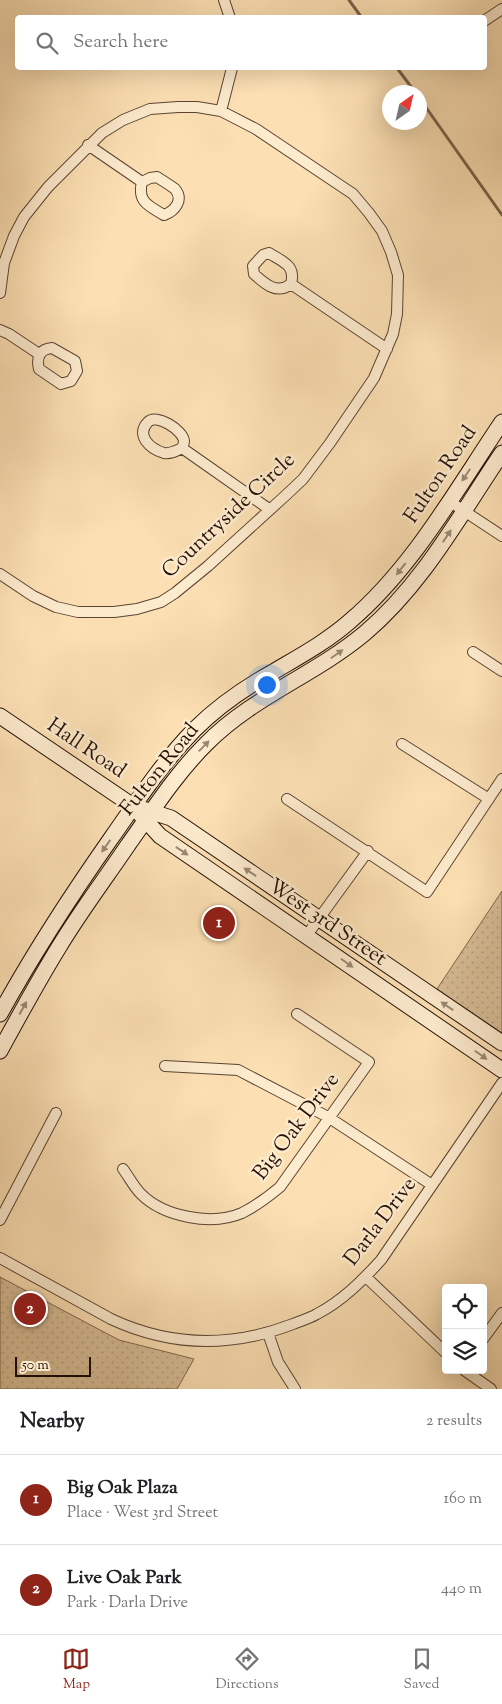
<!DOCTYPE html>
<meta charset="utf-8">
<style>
:root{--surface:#fff;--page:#f6f6f6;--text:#202124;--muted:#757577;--line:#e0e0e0;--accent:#8f2418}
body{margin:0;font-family:"Sorts Mill Goudy",serif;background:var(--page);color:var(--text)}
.controls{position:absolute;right:15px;bottom:15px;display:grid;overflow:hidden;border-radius:5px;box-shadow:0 5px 20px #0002}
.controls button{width:45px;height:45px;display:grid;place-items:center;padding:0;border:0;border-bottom:1px solid var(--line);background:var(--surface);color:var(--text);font:25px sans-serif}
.compass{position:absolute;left:382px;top:85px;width:45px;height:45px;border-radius:50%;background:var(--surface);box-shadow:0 5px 20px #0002;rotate:34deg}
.scale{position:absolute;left:15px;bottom:12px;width:76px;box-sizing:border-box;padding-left:5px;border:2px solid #241006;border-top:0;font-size:14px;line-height:18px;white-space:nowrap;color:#241006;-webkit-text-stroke:4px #fdebce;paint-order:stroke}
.you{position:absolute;left:266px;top:684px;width:18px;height:18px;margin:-12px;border:4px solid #fff;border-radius:50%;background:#1a73e8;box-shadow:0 0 0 8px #1a73e833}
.badge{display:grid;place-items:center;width:32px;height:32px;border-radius:50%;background:var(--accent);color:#fff;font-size:16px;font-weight:700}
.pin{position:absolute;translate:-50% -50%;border:2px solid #fff;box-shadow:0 1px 5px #0006}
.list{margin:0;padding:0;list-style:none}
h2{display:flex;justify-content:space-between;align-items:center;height:65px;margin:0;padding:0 20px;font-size:21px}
h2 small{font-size:16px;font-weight:400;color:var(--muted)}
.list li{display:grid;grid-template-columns:32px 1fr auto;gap:15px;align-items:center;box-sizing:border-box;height:90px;padding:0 20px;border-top:1px solid var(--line)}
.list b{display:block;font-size:19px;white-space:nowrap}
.list p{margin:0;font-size:16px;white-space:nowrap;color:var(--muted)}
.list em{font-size:16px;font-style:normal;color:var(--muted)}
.icon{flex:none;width:28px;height:28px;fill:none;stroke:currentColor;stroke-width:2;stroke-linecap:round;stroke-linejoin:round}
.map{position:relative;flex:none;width:502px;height:1389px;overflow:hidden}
.search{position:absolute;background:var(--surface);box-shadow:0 5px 20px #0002;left:15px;right:15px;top:15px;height:55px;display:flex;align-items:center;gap:12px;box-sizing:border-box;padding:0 18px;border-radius:5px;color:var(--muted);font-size:19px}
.sheet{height:245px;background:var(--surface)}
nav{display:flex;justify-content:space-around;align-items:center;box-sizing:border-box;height:70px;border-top:1px solid var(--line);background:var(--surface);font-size:14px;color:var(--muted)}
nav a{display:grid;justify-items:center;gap:2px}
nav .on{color:var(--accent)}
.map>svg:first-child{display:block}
.grass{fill:url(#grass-dots);stroke:#7e664e}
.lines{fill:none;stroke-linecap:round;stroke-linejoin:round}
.stream{stroke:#7a624b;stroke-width:3}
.street-casing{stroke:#5a4432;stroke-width:12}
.secondary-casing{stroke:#241006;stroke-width:17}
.street{stroke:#fdebce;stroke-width:10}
.secondary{stroke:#fdebce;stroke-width:15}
.oneway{fill:#9b8874}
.labels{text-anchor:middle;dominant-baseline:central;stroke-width:5;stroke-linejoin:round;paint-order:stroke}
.street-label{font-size:21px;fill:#241006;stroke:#fdebce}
</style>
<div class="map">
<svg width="502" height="1389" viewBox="0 0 502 1389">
<defs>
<pattern id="grass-dots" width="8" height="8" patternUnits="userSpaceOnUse" patternTransform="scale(1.25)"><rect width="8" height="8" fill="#d7bd96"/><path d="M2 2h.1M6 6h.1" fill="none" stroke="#b8a180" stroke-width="1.8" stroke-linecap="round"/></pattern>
</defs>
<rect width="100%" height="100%" fill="#fce0b4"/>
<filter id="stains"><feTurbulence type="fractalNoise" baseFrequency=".004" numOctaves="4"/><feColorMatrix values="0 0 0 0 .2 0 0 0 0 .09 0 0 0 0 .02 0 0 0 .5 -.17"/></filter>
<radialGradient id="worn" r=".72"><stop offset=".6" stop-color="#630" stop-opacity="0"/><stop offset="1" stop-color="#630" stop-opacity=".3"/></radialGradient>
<path class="grass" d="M 502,891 L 502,1033 L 437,989 Z
M 0,1277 L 119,1340 L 194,1359 L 177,1389 L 0,1389 Z"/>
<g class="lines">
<path class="stream" d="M 349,0 L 362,18
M 397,68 L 415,92
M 420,99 L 502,215"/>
<g class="street-casing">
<path id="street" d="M 224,0 L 230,18
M 484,21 L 502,9
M 221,111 L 232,68
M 88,145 L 142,182 C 137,202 149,206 164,215 C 175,211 184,200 175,189 C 170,185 163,181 157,177 L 150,178 L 142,182
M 291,284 C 277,295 265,284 254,274 L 253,266 L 263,255 L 269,253 C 283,262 296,265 291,284 L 387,349
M 0,293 L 4,263 L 14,236 L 24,217 L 48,187 L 102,133 L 123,120 L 150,109 L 178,107 L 197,107 L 221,111 L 256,129 L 353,194 L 369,213 L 382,231 L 391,252 L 398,275 L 397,314 L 393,334 L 374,378 L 330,443 L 303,479 L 285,496 L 208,566 L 175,593 L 161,602 L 137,609 L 114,612 L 78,612 L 56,607 L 33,596 L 0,574
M 0,330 L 9,334 L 39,354
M 52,348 L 75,361 L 77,371 L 71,381 L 61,384 L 39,369 C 36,357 40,349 52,348 Z
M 182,448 C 176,451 171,454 164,453 C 150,449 135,435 148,422 C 156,413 183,430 184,441 C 184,443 183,446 182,448 L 269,509
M 449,501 L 502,536
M 473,652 L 502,671
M 402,744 L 489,799
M 287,799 L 427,892 L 502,779
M 307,935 L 368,851
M 165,1066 L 238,1070 L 328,1117 L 432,1185
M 123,1169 C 129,1177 134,1187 141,1194 C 164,1217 212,1226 242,1213 C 256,1206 268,1197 280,1187 L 369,1062 L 297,1014
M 0,1220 L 56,1113
M 0,1258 L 111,1319 C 171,1347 231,1348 293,1324 C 301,1321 310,1318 317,1314 C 342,1301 362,1281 381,1260 L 502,1083
M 366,1277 L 446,1353
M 268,1333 L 278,1362 L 295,1389
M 483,1339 L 502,1313
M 464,1370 L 491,1389"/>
</g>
<g class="secondary-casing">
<path id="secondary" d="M 0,716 L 133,806 L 171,818 L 502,1043
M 139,813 L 160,836 L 502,1070
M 0,1014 C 34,952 72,894 112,837 C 138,800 162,763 194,730 C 217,707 244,688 273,672 C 300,656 326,642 349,622 C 412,569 456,490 502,422
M 0,1051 C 19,1016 38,981 59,947 C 80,912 105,879 128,845 C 153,810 175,775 206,744 C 252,697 315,675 365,633 C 423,584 460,515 502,453"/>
</g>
<use href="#street" class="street"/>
<use href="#secondary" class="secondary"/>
</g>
<defs><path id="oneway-solid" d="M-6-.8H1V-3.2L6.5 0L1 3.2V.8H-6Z" transform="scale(1.25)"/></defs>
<g class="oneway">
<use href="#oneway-solid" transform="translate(466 475) rotate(124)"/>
<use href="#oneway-solid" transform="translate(447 536) rotate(-56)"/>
<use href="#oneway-solid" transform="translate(401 569) rotate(128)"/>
<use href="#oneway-solid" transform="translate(337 654) rotate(-35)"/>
<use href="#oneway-solid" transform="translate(204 746) rotate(-46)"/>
<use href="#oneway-solid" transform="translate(106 846) rotate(125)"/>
<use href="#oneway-solid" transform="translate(182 851) rotate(34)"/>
<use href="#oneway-solid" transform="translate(250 872) rotate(-146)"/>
<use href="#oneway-solid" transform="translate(347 963) rotate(35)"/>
<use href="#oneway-solid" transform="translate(447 1006) rotate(-146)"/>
<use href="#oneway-solid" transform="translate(23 1008) rotate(-61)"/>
<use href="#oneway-solid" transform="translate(481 1055) rotate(35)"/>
</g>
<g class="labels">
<g class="street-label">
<text transform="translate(441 475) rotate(-56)">Fulton Road</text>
<text transform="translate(229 516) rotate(-43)">Countryside Circle</text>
<text transform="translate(86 749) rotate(34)">Hall Road</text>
<text transform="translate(160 770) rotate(-51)">Fulton Road</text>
<text transform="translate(327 923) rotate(34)">West 3rd Street</text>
<text transform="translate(297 1127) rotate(-53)">Big Oak Drive</text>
<text transform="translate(381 1222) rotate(-53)">Darla Drive</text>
</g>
</g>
<rect width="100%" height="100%" filter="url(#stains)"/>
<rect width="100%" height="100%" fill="url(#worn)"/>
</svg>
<div class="controls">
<button><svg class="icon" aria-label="locate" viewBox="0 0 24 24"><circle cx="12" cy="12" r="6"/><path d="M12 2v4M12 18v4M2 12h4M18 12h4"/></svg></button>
<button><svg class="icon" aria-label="layers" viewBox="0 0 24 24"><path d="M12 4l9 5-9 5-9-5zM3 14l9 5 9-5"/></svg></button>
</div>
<svg class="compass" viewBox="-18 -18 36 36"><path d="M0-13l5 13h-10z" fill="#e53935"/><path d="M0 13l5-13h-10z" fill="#757577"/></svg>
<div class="scale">50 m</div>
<div class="you"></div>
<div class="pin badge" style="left:219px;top:923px">1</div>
<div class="pin badge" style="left:30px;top:1309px">2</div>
<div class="search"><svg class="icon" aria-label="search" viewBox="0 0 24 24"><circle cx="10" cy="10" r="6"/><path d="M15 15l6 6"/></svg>Search here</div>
</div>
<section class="sheet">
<h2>Nearby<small>2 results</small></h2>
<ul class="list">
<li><span class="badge">1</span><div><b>Big Oak Plaza</b><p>Place · West 3rd Street</p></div><em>160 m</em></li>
<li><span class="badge">2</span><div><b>Live Oak Park</b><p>Park · Darla Drive</p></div><em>440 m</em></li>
</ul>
</section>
<nav>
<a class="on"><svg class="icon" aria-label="map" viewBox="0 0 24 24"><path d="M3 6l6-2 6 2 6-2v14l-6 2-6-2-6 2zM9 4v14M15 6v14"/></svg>Map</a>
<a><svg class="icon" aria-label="directions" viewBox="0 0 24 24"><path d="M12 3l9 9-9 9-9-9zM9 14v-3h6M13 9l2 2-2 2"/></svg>Directions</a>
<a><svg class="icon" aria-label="saved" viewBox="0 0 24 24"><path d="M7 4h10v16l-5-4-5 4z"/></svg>Saved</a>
</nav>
